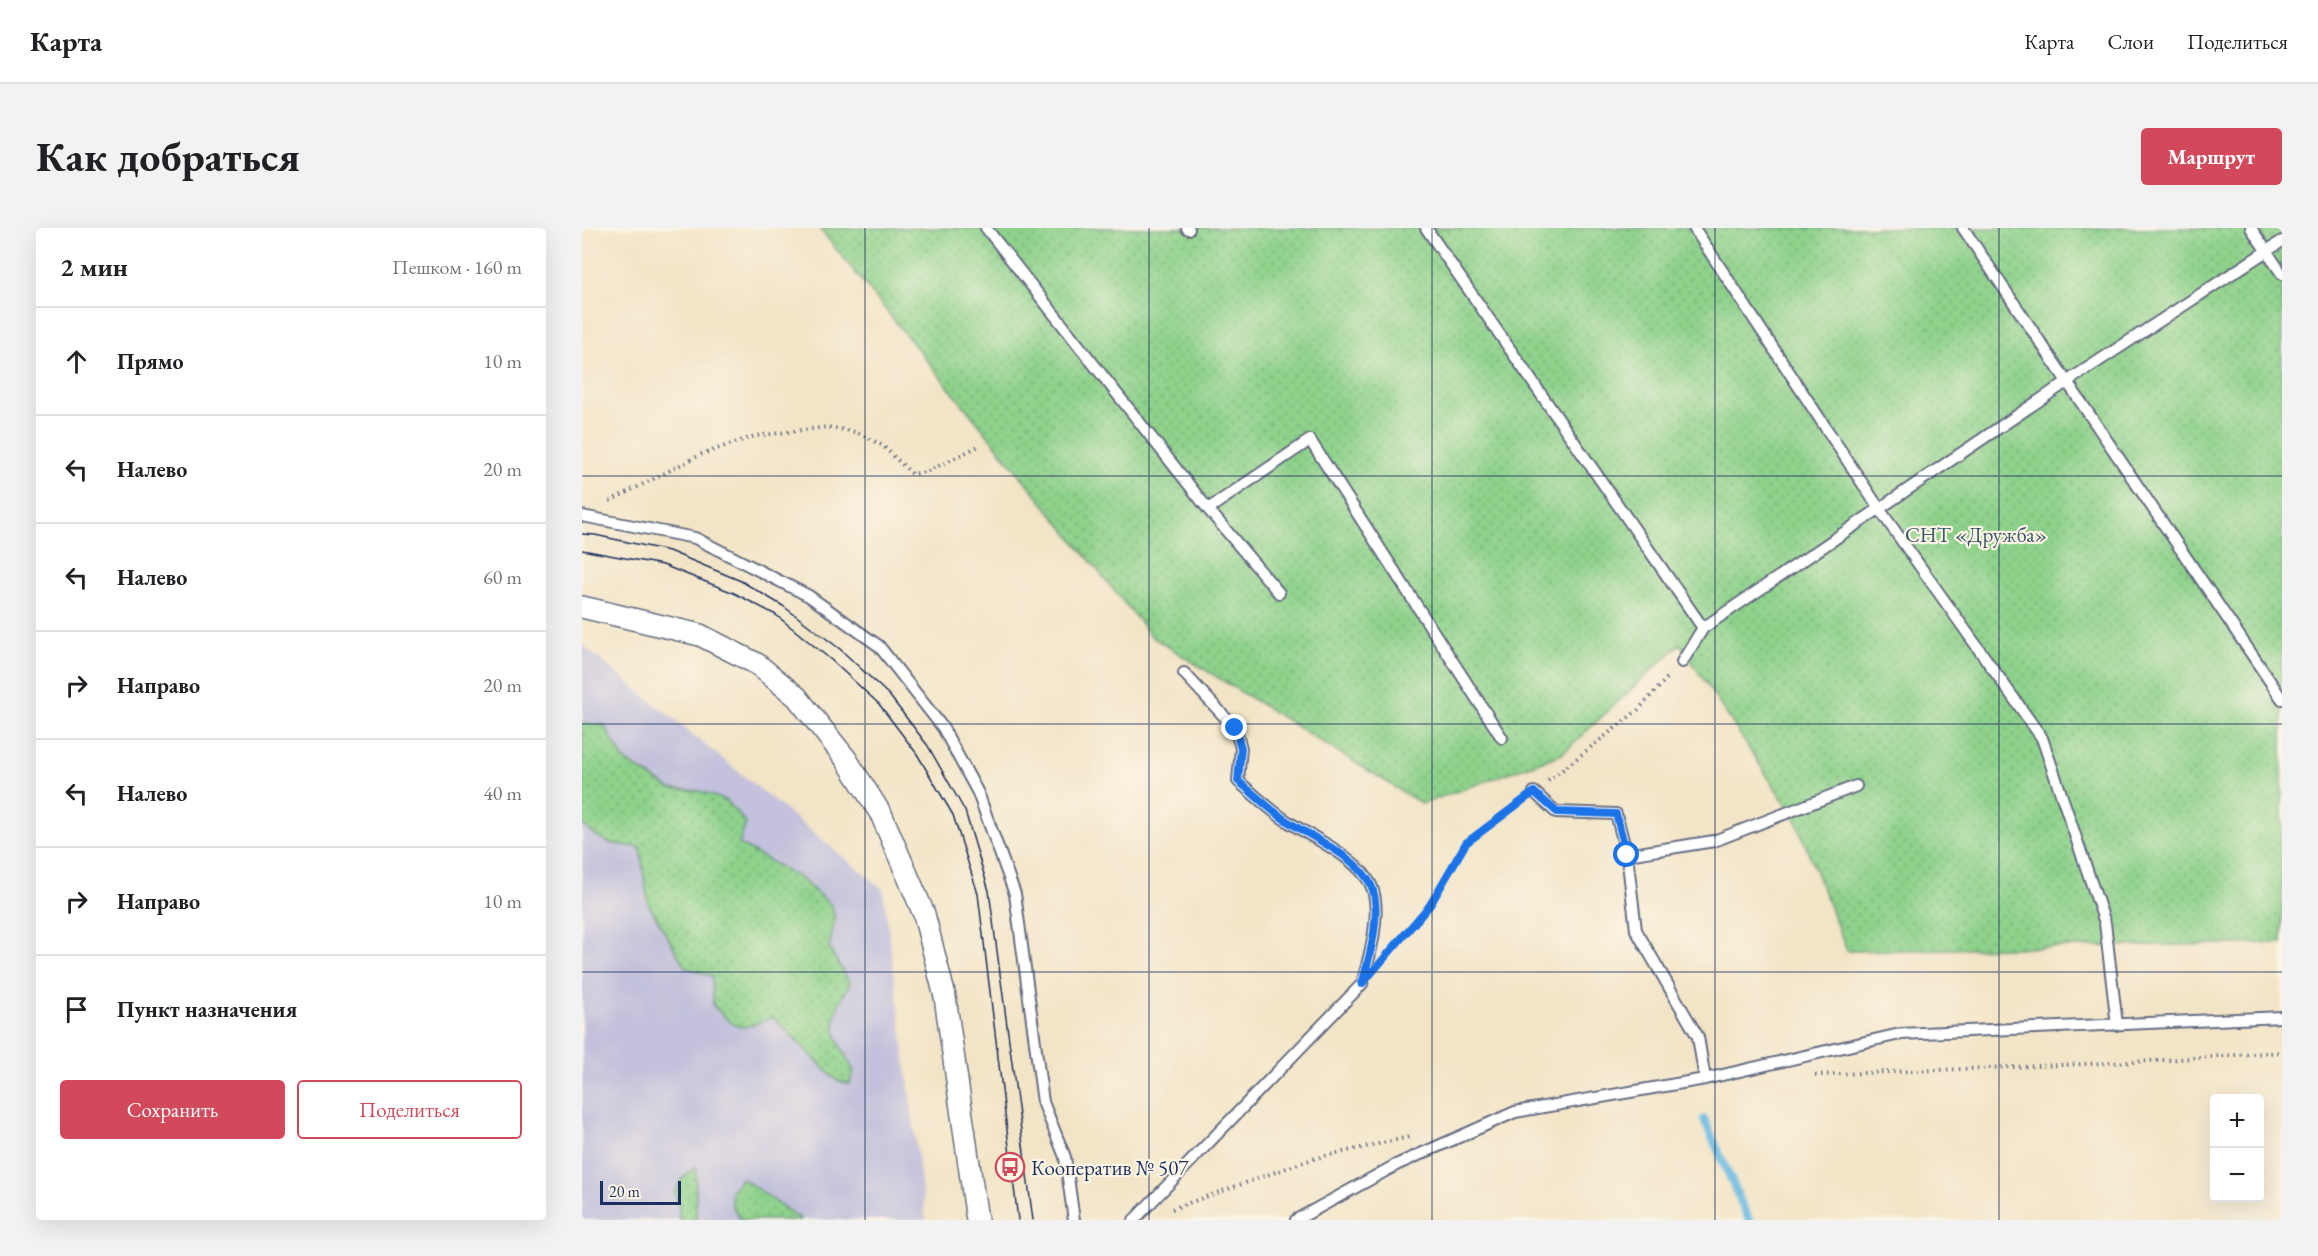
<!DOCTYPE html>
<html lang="ru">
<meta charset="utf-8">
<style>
:root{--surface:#fff;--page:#f2f2f2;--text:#202124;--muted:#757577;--line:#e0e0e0;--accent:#d1495b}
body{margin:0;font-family:"EB Garamond",serif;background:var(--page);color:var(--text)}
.controls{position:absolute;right:18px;bottom:18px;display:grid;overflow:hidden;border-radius:6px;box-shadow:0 6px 24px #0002}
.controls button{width:54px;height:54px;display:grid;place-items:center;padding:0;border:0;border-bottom:2px solid var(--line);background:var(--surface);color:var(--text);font:30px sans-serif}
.scale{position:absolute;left:18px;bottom:15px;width:81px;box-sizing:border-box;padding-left:6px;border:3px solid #1b2f5e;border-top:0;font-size:16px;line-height:21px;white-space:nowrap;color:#1b2f5e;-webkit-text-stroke:4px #fcf5e5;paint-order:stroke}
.stop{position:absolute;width:18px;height:18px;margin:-14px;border:4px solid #1a73e8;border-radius:50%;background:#fff}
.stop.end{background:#1a73e8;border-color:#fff;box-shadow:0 2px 6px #0008}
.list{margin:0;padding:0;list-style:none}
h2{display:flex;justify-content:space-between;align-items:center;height:78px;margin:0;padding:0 24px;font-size:26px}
h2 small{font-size:20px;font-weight:400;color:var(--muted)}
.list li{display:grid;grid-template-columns:39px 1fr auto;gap:18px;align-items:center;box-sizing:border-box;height:108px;padding:0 24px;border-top:2px solid var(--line)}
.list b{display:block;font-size:22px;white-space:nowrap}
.list em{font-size:20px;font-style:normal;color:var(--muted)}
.actions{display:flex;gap:12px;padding:18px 24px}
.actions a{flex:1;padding:14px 0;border:2px solid var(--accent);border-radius:6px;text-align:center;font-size:21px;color:var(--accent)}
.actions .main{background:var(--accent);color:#fff}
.icon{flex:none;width:33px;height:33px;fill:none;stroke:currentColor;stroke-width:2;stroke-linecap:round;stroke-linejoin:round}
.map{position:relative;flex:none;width:1700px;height:992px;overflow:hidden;border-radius:6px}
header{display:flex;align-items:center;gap:36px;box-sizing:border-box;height:84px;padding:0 30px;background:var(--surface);border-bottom:2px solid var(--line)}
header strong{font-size:28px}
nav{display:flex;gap:33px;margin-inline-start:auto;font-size:21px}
.intro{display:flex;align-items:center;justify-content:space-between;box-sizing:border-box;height:144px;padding:0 36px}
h1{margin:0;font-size:42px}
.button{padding:15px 27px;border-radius:6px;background:var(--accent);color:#fff;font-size:21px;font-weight:700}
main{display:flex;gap:36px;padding:0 36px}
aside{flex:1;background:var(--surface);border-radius:6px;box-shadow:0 6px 24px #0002}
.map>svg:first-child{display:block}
.industrial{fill:#c3c1db}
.grass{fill:url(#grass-dots);stroke:#548074;stroke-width:1.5}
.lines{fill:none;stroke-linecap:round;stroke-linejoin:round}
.stream{stroke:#66b9e1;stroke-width:8}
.lane-casing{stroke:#666e82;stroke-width:14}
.street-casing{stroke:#666e82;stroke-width:24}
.path{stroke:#666e82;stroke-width:4;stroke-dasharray:1.5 4.5;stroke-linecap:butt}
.lane{stroke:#fff;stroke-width:10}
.street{stroke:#fff;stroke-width:21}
.tram{stroke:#1b2f5e;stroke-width:1.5}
.route{stroke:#1a73e8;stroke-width:8}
.grid{fill:none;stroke:#1b2f5e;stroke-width:1.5;stroke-opacity:0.55}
.labels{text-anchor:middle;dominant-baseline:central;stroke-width:4.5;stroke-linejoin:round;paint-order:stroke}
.park-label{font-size:21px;fill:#385869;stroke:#fcf5e5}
.poi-label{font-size:21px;fill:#1b2f5e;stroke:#fcf5e5;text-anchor:start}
</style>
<header>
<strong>Карта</strong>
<nav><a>Карта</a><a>Слои</a><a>Поделиться</a></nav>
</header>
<div class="intro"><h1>Как добраться</h1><a class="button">Маршрут</a></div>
<main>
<aside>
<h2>2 мин<small>Пешком · 160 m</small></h2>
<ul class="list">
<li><svg class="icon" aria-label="ahead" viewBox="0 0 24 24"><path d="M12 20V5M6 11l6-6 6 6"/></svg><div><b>Прямо</b></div><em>10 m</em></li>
<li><svg class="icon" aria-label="left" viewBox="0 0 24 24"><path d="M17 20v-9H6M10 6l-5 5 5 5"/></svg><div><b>Налево</b></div><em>20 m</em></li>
<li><svg class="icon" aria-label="left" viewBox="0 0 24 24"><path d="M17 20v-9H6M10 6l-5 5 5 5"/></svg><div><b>Налево</b></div><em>60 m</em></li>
<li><svg class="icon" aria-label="right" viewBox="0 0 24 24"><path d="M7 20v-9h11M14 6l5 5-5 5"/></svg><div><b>Направо</b></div><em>20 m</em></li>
<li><svg class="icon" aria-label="left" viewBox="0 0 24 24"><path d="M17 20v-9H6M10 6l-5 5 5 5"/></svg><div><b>Налево</b></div><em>40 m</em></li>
<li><svg class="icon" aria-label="right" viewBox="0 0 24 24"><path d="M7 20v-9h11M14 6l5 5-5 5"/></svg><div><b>Направо</b></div><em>10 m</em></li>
<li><svg class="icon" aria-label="arrive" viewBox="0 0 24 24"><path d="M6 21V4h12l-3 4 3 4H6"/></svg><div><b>Пункт назначения</b></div></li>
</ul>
<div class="actions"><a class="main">Сохранить</a><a>Поделиться</a></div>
</aside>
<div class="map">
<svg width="1700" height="992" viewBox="0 0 1700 992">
<defs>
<pattern id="grass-dots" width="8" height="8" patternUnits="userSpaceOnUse" patternTransform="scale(1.5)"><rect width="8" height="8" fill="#8ed28b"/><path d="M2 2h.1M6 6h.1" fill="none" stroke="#73ab75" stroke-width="1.8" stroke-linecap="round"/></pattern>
</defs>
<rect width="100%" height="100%" fill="#fcf5e5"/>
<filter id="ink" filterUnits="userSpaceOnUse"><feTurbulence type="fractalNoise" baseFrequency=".0167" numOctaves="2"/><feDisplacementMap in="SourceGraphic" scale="12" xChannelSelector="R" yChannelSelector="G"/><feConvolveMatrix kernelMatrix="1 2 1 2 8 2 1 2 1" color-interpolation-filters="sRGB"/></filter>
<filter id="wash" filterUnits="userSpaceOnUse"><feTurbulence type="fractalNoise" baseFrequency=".008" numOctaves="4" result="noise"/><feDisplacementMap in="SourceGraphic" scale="24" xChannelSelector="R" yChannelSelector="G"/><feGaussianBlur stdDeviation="1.35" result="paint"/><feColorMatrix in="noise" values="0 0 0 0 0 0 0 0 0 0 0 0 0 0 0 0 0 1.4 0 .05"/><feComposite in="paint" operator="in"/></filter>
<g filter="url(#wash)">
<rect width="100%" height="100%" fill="#f2e4c6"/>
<path class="industrial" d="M 0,417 L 301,661 L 344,992 L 0,992 Z"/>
<path class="grass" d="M 237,0 L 1700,0 L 1700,715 L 1265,723 L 1213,590 L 1098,416 L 980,526 L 840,576 L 570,409 Z
M 0,495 L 22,497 L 42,532 L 89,561 L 118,563 L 145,573 L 164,595 L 157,616 L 218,650 L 249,677 L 253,691 L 247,720 L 268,755 C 244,797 250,803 272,843 L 267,856 L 254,852 L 191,789 C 156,803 158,805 131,777 L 130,748 L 103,739 L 66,675 L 58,619 C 28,616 23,617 0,596 Z
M 114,939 L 114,992 L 97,992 L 97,979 L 93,964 L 99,952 Z
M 160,950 L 218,991 L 218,992 L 159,992 L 150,978 L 149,963 Z"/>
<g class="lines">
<path class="stream" d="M 1122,891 L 1167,992"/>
</g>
</g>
<g filter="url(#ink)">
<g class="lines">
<g class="lane-casing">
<path id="lane" d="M 404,0 L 626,281 L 697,365
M 605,0 L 607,1
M 844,0 L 1121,400
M 1112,0 L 1298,282 L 1460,510 L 1523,695 L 1535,797
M 1381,0 L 1700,471
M 1669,0 L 1700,46
M 626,281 L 728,212 L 920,510
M 0,288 L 113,310 L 227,368 L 297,418 L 361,500 L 396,565 L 433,666 L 461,874 L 483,929 L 492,992
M 1100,434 L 1121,400 L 1486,153 L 1700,13
M 952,564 L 974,584 L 1034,586 L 1045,627 L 1054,702 L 1116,809 L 1123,851
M 1045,627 L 1132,613 L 1274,558
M 552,992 L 780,756 C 787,731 801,683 789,657 C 775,628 728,609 702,591 C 686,580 671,566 656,553 L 659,520 L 653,500 L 602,445
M 714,992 L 814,937 L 933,884 L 1123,851 L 1318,806 L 1700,789"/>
</g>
<g class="street-casing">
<path id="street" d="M 0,379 L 118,407 L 175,436 L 215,469 L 264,531 L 299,586 L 342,686 L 363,769 L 395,992"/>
</g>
<path class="path" d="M 28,273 L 120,226 L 173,208 L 246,199 L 274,204 L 300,217 L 330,246 L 344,244 L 399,217
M 966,553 L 1056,482 L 1087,448
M 808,724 L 848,677 L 884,615 L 939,574
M 1233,847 L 1552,834 L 1700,824
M 590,981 L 730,931 L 827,909"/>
<use href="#lane" class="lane"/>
<use href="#street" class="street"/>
<path class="tram" d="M 0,306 L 13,307 L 87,323 L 159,353 L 201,378 L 258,421 L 307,467 L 346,518 L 383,583 L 407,663 L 451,992
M 0,322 L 81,337 L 152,365 L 194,387 L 248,431 L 297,476 L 335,526 L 371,587 L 396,666 L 436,992"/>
</g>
</g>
<g class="lines" filter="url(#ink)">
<path class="route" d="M 653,500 L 659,520 L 656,553 C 671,565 686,580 702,591 C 728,609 775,628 789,657 C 801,683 787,731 780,756 L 848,677 L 884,615 L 952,564 L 975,584 L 1034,586 L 1045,627"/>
</g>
<path class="grid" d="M 283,0 L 283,992M 567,0 L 567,992M 850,0 L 850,992M 1133,0 L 1133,992M 1417,0 L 1417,992M 0,248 L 1700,248M 0,496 L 1700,496M 0,744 L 1700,744"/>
<defs>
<g id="bus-ring" transform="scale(1.5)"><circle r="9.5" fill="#fcf5e5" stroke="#d1495b" stroke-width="1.5"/><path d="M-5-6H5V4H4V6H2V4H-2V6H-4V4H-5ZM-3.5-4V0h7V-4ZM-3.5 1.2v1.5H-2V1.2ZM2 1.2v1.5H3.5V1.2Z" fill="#d1495b"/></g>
</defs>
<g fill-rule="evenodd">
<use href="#bus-ring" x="428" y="939"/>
</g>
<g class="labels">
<g class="park-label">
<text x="1394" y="306">СНТ «Дружба»</text>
</g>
<g class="poi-label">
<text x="449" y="939">Кооператив № 507</text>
</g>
</g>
</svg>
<div class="controls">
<button>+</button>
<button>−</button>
</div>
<div class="scale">20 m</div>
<div class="stop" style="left:1045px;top:627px"></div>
<div class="stop end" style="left:653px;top:500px"></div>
</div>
</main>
